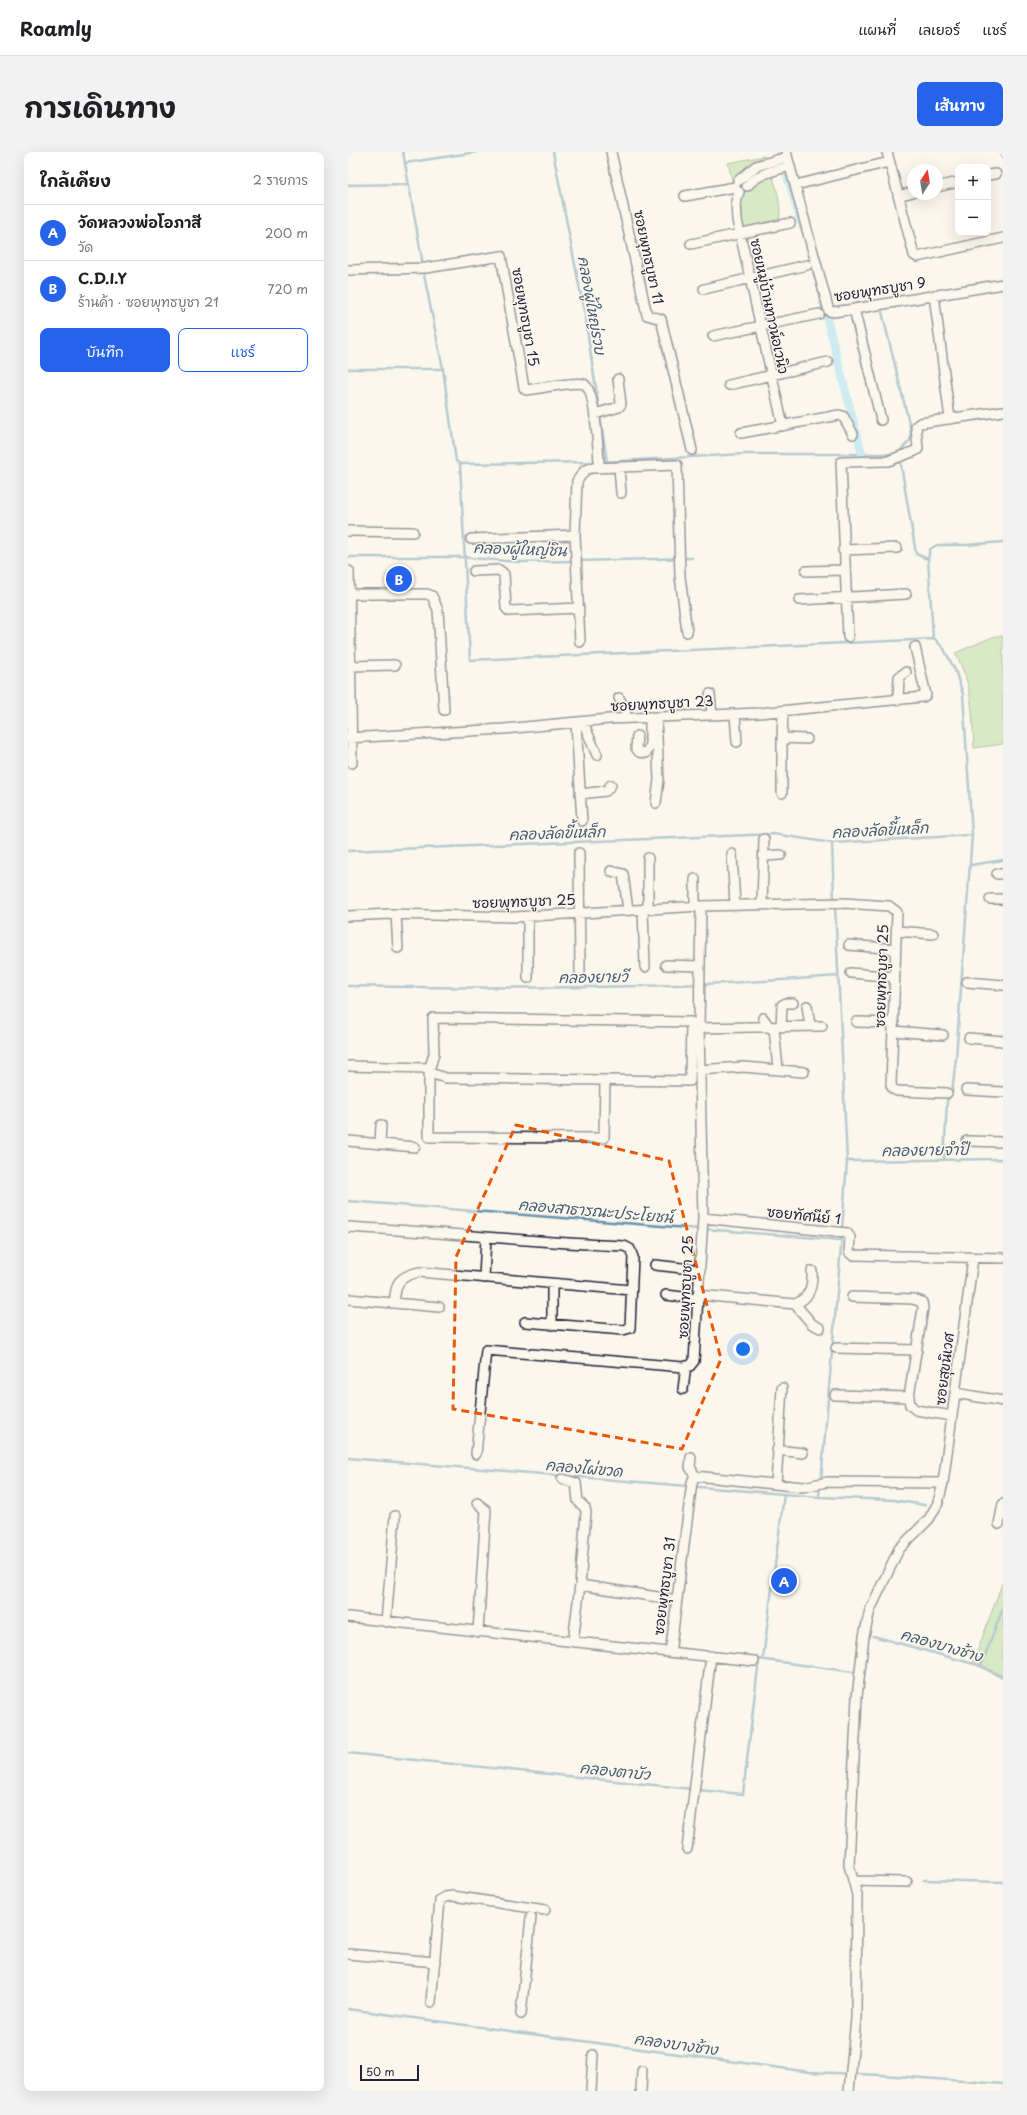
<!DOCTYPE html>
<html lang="th">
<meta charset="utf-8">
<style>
:root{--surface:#fff;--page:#f2f2f2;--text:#202124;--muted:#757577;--line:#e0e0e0;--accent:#2563eb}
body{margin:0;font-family:"Playpen Sans","Playpen Sans Thai",sans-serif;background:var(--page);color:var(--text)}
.controls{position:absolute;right:12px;top:12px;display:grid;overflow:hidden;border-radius:8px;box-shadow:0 4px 16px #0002}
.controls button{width:36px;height:36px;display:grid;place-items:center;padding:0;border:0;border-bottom:1px solid var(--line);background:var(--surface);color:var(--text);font:20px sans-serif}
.compass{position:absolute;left:559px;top:12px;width:36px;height:36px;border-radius:50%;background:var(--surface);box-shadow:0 4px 16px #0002;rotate:12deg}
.scale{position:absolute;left:12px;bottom:10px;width:59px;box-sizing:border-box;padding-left:4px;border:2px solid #22223b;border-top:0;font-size:11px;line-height:14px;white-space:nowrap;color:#22223b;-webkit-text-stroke:3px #fbf7ec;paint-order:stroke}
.you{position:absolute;left:395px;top:1197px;width:14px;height:14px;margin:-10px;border:3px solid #fff;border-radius:50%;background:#1a73e8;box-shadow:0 0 0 6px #1a73e833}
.badge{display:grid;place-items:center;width:26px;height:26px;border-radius:50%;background:var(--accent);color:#fff;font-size:13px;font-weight:700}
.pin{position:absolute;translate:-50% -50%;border:2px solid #fff;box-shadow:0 1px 4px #0006}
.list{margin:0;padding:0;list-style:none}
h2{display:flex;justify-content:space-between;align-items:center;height:52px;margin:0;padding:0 16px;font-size:17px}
h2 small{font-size:13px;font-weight:400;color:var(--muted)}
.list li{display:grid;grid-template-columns:26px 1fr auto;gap:12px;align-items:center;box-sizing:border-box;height:56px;padding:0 16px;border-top:1px solid var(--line)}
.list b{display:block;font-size:15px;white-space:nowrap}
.list p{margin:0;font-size:13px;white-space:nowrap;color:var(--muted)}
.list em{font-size:13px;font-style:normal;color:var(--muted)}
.actions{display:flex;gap:8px;padding:12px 16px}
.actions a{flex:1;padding:9px 0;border:1px solid var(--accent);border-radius:8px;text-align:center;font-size:14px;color:var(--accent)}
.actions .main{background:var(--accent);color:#fff}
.map{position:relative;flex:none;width:655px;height:1939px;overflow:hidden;border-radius:8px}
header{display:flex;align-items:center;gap:24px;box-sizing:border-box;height:56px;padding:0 20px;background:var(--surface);border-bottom:1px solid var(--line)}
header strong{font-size:19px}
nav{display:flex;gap:22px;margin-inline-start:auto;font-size:14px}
.intro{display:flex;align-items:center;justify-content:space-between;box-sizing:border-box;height:96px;padding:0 24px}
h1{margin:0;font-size:28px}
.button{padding:10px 18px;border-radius:8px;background:var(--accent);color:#fff;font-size:14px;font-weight:700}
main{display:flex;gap:24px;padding:0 24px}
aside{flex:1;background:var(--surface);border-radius:8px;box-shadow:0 4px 16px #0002}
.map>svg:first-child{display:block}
.green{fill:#add794;stroke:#687c68}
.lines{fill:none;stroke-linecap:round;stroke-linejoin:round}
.stream{stroke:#6692ab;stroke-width:2.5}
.canal{stroke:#94dcf5;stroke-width:8}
.street-casing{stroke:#22223b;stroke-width:12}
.street{stroke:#fbf7ec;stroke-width:9}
.marked{fill:none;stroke:#e8590c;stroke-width:3;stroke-dasharray:8 5;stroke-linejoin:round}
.labels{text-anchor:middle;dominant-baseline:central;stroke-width:3;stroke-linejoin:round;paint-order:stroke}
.street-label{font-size:14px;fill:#22223b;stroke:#fbf7ec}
.water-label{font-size:15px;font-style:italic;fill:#445a73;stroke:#fbf7ec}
</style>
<header>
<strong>Roamly</strong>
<nav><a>แผนที่</a><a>เลเยอร์</a><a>แชร์</a></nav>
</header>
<div class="intro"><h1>การเดินทาง</h1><a class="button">เส้นทาง</a></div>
<main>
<aside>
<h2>ใกล้เคียง<small>2 รายการ</small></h2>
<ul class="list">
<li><span class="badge">A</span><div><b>วัดหลวงพ่อโอภาสี</b><p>วัด</p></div><em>200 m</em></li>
<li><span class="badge">B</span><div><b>C.D.I.Y</b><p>ร้านค้า · ซอยพุทธบูชา 21</p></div><em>720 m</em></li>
</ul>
<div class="actions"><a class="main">บันทึก</a><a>แชร์</a></div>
</aside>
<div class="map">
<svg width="655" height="1939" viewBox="0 0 655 1939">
<rect width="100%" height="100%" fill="#fbf7ec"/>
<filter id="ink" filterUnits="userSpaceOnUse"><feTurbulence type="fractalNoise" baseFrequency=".025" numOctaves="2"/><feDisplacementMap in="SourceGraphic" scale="8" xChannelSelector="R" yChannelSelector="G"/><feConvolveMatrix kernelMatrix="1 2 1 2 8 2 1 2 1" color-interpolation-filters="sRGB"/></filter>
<g filter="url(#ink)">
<path class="green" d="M 416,4 C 425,24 435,48 431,71 L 396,78 L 380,11 Z
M 647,484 L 655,484 L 655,592 L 626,596 C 624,559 625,534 607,501 Z
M 655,1429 L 655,1527 L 625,1511 Z"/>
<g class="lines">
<path class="stream" d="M 55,0 L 75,113
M 205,0 L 237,164 L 259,310
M 653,0 L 655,6
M 57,11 L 129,0
M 0,33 L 61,32
M 75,118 L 95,217 L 108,309 L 112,312 L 248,310
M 534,160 L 563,279 L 562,288 L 550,301
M 0,217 L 95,217
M 552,307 L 568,402 L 580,407
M 253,310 L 396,302 L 551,302
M 112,312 L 122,508 L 587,487
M 0,405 L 112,405 L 171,410 L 226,409
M 231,409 L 344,406
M 484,691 L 486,748
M 0,699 L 425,682 L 484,691 L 624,683 L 615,542 L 607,518 L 596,497 L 585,485 L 580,407 L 582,397 L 589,393 L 618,393 L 655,390
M 623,713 L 655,708
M 487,753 L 499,1009 L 494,1078
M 0,834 C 164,837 327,837 490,824
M 596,1007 L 599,949 L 604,941 L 608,906 L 624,683
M 499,1009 L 655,1007
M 0,1049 L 351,1077
M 356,1077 L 493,1088
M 0,1306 L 471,1345 L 545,1348 L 577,1353
M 473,1329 L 494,1083
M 471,1345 L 472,1334
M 525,1484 L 633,1514 L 655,1525
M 411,1507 L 505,1520
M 415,1507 L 436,1342
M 633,1514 L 655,1456
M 0,1601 L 344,1637
M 349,1638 L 395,1642 L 411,1507
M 576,1728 L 655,1730
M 0,1857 L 462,1920 L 534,1923 L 655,1932"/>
<path class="canal" d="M 432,0 L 454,74
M 475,151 L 514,302"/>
<g class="street-casing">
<path id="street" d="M 263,0 L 299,163 L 313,167 L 344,298
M 438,0 L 481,159 L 485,160 L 506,157 L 655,132
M 539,0 L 566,103 L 569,105 L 655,86
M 640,23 L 648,22
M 390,29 L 408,14 L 439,5
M 448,33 L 541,10
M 399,34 C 411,21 425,19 442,14
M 589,35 L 610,30
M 391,40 L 388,50 L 389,68 L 435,274
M 337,44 L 387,35
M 550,44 L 565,40
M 343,92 L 442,71
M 0,118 L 78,116 L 153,104 L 176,236 L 178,238 C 189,237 228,229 236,232 C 247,237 250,297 251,310 L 250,316
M 356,137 L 459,113
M 586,143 L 602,267
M 506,157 L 533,268
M 365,184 L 471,162
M 381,233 L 480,210
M 247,262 L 271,255 L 273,252 L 270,227
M 393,281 L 491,263 L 495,264 L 505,282
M 271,315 L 273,341
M 0,379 L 65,380
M 123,387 L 227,383
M 495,398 L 549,396
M 1,419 L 4,611
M 126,419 L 151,418 L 156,422 L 158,456 L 161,459 L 231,456
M 458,419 L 496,418
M 1,442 L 79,442 L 84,444 L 90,458 L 96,558
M 451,448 L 558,442
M 500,485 L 493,310 L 540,309 L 567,299 L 570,297 L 568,274 L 572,271 L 655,259
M 232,490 L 227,383 L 229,329 L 237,318 L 244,316 L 329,313 L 332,424 L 339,480
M 1,514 L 47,513
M 362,542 L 364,563
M 271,546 L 277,556 L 278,566
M 550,548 L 551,525 L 558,520
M 435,559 L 434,586 L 459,587
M 387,562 L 389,590
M 235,570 L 249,603
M 228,571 L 234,669
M 289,584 L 288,596 L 291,600 L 298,601 L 302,594 L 302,565
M 0,586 L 156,577 L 261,567 L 411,561 L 575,545 L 578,543 L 567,495
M 434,586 L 434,641
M 232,642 L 258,639 L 263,633
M 308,651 L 311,628 L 308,565
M 231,701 L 232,822
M 384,702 L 387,753
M 416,704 L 433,703
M 263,719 L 275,722 L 280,758
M 649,722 L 655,722
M 642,747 L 655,747
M 414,752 L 416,687
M 347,754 L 347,727
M 295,757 L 297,815
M 300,757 L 300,706
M 48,762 L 50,796
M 0,764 L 42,762 L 167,765 L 353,754 L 496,751 L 541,754 L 549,760 L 543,933 L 545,937 L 549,939 L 599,941
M 180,765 L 180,826
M 549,779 L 585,782
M 501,793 L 547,797
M 318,813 L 352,814
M 503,821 L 546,825
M 619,830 L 655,833
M 459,854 L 462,874
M 415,866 L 422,876
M 508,870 L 546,871
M 433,875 L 434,853 L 438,851 L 445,851
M 351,876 L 474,874
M 426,876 L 430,917
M 545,879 L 595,883
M 621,886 L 655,889
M 0,914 L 78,916
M 82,915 L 86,902 L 85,866 L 343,870 L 342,929 L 98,926 L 85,922
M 351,918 L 395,915 L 456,920
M 81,923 L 81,985 L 256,986 L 257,928
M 618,938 L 655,940
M 0,989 L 67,995
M 619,989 L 655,990
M 32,992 L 33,973
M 355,1066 L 499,1081 L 502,1085 L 501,1100 L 504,1103 L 655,1106
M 0,1075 C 92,1080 184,1090 276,1094 L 282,1097 L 285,1105 L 282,1176 L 275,1178 L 177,1170
M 307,1113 L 352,1118
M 136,1126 L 138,1085
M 204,1132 L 204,1173
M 318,1143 L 351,1147
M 351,1143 L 447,1152 L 464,1172 L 472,1176
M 504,1145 L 565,1147 L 574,1150 L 575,1156 L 561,1245 L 562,1253 L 568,1258 L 604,1264
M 0,1147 L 91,1155
M 46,1151 C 48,1130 50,1125 71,1120 L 283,1138
M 447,1152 C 462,1146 465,1134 464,1119
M 488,1196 L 569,1198
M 335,1237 L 338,1214
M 607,1241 L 655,1249
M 487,1243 L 561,1245
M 429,1298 L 455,1301
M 128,1302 L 138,1198 L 335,1215 L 342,1214 L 346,1209 L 355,1066 L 351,876 L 353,754
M 343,1305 L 342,1315 L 347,1324
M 214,1327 L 228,1331 L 230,1349 L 237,1356 L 238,1360 L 232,1433
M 428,1332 L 434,1236
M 129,1351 L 138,1358 L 130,1480
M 651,1372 L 655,1352
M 0,1465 L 320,1500 L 323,1494 L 326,1471 L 344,1330 L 347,1324 L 455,1335 L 479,1330 L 595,1331
M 38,1470 L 47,1364
M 225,1490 L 232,1433 L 329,1448
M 320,1500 L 406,1509
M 339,1697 L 363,1504
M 505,1729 L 559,1730
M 0,1802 L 87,1810
M 83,1850 L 92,1748 L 97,1745 L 105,1744 L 197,1758
M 173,1862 L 183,1765
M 243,1939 L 245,1903
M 293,1939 L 294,1919
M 501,1939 L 508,1866 L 509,1743 L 501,1713 L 509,1545 L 516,1484 L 522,1458 L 551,1397 L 581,1367 L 590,1351 L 595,1331 L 604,1264 L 625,1106"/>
</g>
<use href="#street" class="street"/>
</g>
</g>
<path d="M0 0H655V1939H0ZM 168,973 L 321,1009 L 373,1207 L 334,1297 L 105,1257 L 108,1105 Z" fill="#fbf7ec" fill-opacity=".55" fill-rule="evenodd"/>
<path class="marked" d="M 168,973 L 321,1009 L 373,1207 L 334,1297 L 105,1257 L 108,1105 Z"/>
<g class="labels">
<g class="street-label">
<text transform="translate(301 105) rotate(78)">ซอยพุทธบูชา 11</text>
<text transform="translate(532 137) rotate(-9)">ซอยพุทธบูชา 9</text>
<text transform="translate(422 154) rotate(78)">ซอยหมู่บ้านทาวน์อเวนิว</text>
<text transform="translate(178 165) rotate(80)">ซอยพุทธบูชา 15</text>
<text transform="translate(314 551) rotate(-3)">ซอยพุทธบูชา 23</text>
<text transform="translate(176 749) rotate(-2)">ซอยพุทธบูชา 25</text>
<text transform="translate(533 824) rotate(-88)">ซอยพุทธบูชา 25</text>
<text transform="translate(456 1063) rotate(6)">ซอยทัศนีย์ 1</text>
<text transform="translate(337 1135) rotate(-87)">ซอยพุทธบูชา 25</text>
<text transform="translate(596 1217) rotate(-83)">ซอยสุขนิเวศ</text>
<text transform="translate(316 1434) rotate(-83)">ซอยพุทธบูชา 31</text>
</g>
<g class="water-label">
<text transform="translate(245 153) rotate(80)">คลองผู้ใหญ่รวบ</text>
<text transform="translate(172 396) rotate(2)">คลองผู้ใหญ่ชิน</text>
<text transform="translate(532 677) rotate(-3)">คลองลัดขี้เหล็ก</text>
<text transform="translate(209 680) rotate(-2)">คลองลัดขี้เหล็ก</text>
<text transform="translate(245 824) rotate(-1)">คลองยายวี</text>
<text transform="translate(577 997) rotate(-1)">คลองยายจำปี</text>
<text transform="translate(248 1058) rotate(5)">คลองสาธารณะประโยชน์</text>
<text transform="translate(236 1315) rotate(5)">คลองไผ่ขวด</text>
<text transform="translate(594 1492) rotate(16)">คลองบางช้าง</text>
<text transform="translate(267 1618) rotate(6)">คลองตาบัว</text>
<text transform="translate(328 1891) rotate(8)">คลองบางช้าง</text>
</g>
</g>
</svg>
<div class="controls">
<button>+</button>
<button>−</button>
</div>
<svg class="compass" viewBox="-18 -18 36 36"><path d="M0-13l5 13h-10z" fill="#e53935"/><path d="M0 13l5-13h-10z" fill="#757577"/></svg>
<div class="scale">50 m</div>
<div class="you"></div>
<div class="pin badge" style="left:436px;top:1429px">A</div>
<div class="pin badge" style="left:51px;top:427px">B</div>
</div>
</main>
